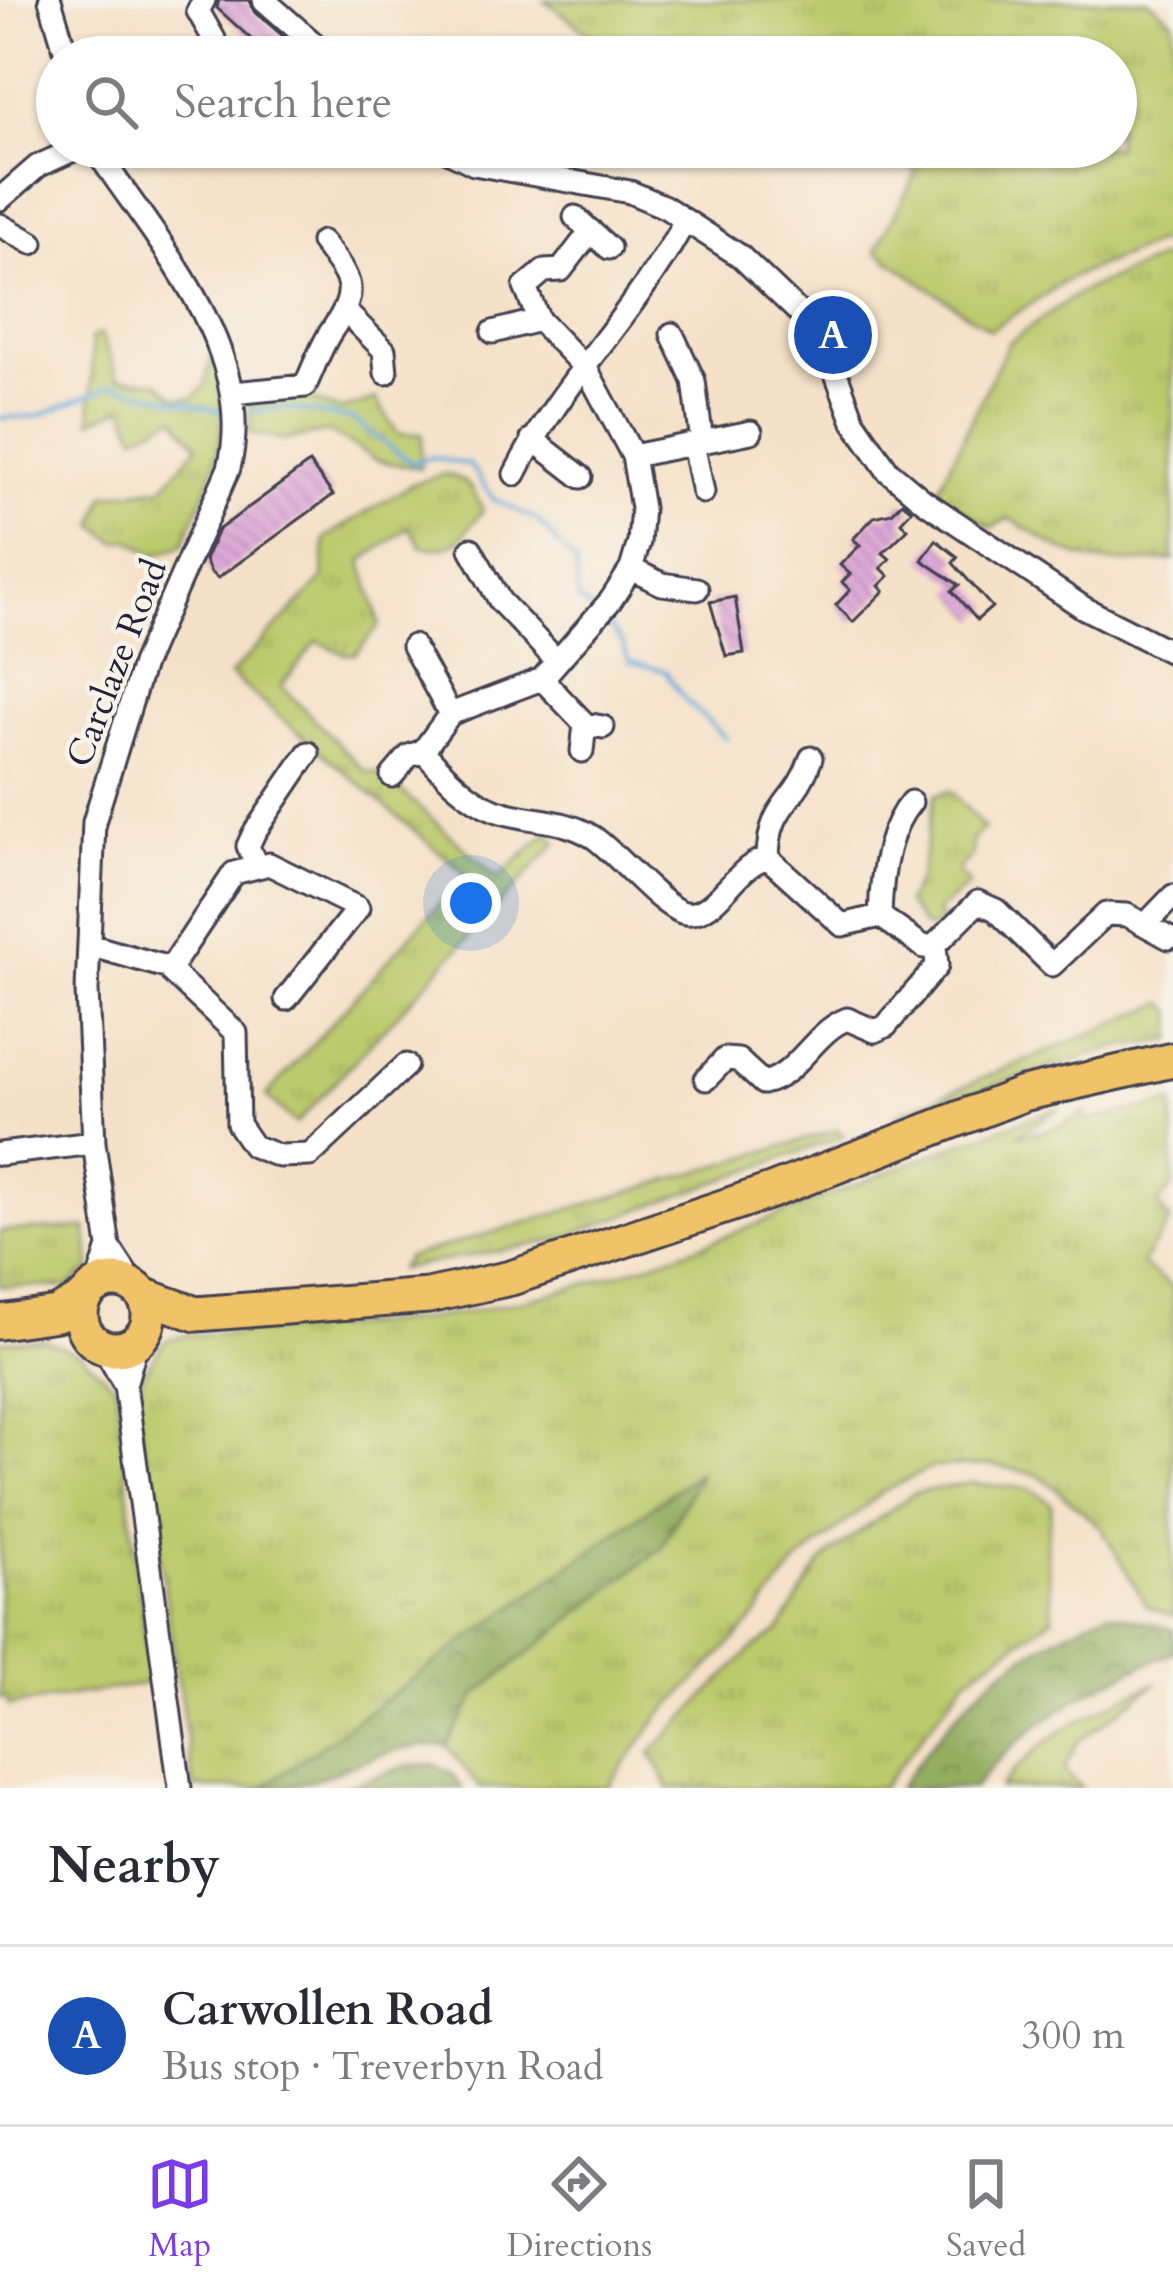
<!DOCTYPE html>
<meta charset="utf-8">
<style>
:root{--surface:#fff;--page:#f7f7f7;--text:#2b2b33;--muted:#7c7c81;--line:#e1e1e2;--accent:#7c3aed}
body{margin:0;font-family:Cardo,serif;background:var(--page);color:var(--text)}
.you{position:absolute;left:471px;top:903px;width:42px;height:42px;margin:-30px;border:9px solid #fff;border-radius:50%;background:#1a73e8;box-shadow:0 0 0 18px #1a73e833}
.badge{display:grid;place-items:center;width:78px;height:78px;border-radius:50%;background:var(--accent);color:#fff;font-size:39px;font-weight:700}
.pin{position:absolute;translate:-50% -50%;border:6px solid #fff;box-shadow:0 3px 12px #0006}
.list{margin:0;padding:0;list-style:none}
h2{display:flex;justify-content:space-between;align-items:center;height:156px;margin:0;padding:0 48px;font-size:51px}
h2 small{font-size:39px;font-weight:400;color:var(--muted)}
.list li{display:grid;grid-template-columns:78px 1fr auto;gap:36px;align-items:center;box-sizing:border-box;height:180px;padding:0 48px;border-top:3px solid var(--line)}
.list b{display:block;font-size:45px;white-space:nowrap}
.list p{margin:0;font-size:39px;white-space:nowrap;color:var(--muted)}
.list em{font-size:39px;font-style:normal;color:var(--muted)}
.icon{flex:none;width:66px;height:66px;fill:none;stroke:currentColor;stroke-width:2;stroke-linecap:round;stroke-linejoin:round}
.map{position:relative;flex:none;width:1173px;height:1788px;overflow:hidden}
.search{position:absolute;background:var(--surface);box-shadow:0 3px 9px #0004;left:36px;right:36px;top:36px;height:132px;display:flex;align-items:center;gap:30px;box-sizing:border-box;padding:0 42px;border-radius:66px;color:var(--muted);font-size:45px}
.sheet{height:336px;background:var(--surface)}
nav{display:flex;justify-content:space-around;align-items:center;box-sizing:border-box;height:168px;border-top:3px solid var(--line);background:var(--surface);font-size:33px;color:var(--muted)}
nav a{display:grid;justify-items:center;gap:6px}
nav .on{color:var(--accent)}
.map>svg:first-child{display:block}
.grass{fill:url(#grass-tufts);stroke:#6e7654;stroke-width:3}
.forest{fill:url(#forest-crowns);stroke:#5b684e;stroke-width:3}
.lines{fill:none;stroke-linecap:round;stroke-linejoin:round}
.stream{stroke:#63a8d9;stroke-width:4.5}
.building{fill:url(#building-back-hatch)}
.minor-casing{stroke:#423f50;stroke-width:27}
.highway-casing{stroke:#423f50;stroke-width:39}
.minor{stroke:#fff;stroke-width:21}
.highway{stroke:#f1c369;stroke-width:33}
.labels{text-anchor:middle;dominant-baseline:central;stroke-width:9;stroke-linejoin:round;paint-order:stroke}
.street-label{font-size:36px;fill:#22223b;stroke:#f7f3e8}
</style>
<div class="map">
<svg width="1173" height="1788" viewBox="0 0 1173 1788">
<defs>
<pattern id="grass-tufts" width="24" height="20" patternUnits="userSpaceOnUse" patternTransform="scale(3)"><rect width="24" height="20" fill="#bbca6c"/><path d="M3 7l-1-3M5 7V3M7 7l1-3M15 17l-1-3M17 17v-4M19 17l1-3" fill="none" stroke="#a0ad5e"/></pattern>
<pattern id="forest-crowns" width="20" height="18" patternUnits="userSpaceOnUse" patternTransform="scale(3)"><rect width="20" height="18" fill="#94ae60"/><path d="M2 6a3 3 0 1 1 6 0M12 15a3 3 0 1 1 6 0" fill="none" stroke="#788d50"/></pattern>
<pattern id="building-back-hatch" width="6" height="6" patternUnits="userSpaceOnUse" patternTransform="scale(3)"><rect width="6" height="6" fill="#dda9d7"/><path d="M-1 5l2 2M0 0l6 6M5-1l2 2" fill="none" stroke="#bd91b9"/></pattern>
</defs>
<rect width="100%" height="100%" fill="#f7f3e8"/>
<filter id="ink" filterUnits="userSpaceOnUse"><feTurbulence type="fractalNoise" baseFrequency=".00833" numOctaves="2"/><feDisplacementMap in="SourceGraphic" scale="24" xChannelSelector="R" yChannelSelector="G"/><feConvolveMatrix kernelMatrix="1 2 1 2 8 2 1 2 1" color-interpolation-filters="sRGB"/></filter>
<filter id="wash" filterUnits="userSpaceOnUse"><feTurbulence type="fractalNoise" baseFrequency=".004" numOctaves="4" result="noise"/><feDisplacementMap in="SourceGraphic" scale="48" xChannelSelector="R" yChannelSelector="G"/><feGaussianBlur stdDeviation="2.7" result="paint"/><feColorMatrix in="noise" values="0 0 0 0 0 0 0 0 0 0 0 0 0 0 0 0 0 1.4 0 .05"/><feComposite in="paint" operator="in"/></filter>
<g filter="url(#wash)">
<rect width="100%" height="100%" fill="#f5e1c8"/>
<path class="grass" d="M 544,0 L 1148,0 L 1173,20 L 1173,236 L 1072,277 L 990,330 L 876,251 L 917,171 L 877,147 L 1116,147 L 1116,57 L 621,57 Z
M 1173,253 L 1173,560 C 1087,566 1082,564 1009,518 L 991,528 L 937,492 L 1008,343 L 1080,292 Z
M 101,334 L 118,378 L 158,382 L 176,397 L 192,398 L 204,387 L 213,351 C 236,431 213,473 183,545 L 155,555 L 130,540 L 116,542 L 95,525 L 105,495 L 163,487 L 198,446 L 175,417 L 136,436 L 124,407 L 91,421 L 92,337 Z
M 302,397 L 341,410 L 376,399 L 398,434 L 422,434 L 420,468 L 378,461 L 330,432 L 285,440 L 250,433 L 250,404 Z
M 444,474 C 468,478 474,490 483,511 C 461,532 465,552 422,547 L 409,527 L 362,561 L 380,625 L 355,654 L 344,654 L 317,641 L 281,686 L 365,771 L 383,775 L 498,878 L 548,832 L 557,842 L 296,1124 L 266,1096 L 466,874 L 230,675 L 323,579 L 325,538 L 412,484 Z
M 951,791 L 984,828 L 972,841 L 972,856 L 957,871 L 969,885 L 936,912 L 943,920 L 933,929 L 923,926 L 906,903 L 920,876 L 935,795 Z
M 1164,1003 L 1173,1011 L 1173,1040 L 1118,1047 L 895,1115 Z
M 1173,1103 L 1173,1185 L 1158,1205 L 1170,1221 L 1141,1264 L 1173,1288 L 1173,1616 L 1147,1606 L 1101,1527 L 1040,1475 L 993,1465 L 933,1467 L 881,1493 L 798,1562 L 749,1625 L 656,1721 L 607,1788 L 480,1788 L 447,1746 L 476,1695 L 662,1547 L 697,1474 L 262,1788 L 194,1788 L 138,1411 L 141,1377 L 165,1341 L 187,1335 C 289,1330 389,1329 488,1308 C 686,1268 868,1171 1060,1108 L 1017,1135 L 1047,1131 L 1086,1113 L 1084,1121 Z
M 838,1130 L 844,1136 L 553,1241 L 399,1269 L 406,1258 Z
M 87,1228 L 90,1269 L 68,1287 L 0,1286 L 0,1231 Z
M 45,1340 L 81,1355 L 116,1386 L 150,1683 L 9,1706 L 7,1697 L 0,1698 L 0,1341 Z
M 972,1483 L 1031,1489 L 1052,1504 L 1046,1547 L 1053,1618 L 966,1678 L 882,1788 L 669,1788 L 651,1753 L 751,1650 L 779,1631 L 819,1565 L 835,1550 L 914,1493 Z
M 1158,1682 L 1077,1743 L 1064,1770 L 1082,1788 L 1000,1788 C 1037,1737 1101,1707 1158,1682 Z"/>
<path class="forest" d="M 700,1472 L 662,1547 L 476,1695 L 447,1746 C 367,1742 334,1788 262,1788 Z
M 1108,1612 L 1173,1629 L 1173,1653 C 1097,1682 1025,1723 974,1788 L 899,1788 C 971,1689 996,1664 1108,1612 Z
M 434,1764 L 452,1773 L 462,1788 L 342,1788 L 408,1765 Z"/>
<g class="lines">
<path class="stream" d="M 251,411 L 286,408 L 352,419 L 412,463 L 432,457 L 470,465 L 493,499 L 537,520 L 576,564 L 578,599 L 594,612
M 0,418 L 39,416 L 114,385 L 219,411
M 603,619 L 623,644 L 629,661 L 665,671 L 684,699 L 726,738"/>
</g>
<g id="blocks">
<path class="building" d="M 219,0 L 249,0 L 254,11 L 290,42 L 271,57 L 217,8 Z
M 309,463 L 333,495 L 218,578 L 211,573 L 205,560 L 218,530 Z
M 902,502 L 912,510 L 901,522 L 908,529 L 883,553 L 890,559 L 881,568 L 889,576 L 879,586 L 884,591 L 853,622 L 836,605 L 850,590 L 842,582 L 850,574 L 840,565 L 860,545 L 853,539 L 874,517 L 892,513 Z
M 936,540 L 958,557 L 953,563 L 992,607 L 977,620 L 952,591 L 959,585 L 922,560 Z
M 735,597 L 744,653 L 726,656 L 710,602 Z"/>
</g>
</g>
<g filter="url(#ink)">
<use href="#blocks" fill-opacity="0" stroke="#423f50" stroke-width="3"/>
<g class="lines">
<g class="minor-casing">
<path id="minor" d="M 50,0 L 67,57
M 204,0 L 198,11 L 214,39 L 216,57
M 264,0 L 329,57
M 94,147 C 154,239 259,351 229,468 L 143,664 L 94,822 L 87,991 L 94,1143 L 109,1247 L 135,1287
M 440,147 L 474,164 L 630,192 L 665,207 L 740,256 L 809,322 L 828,352 L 854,422 L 888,471 L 924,501 L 1084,608 L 1173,653
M 0,199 L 38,166 L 80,147
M 575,217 L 609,248
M 0,225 L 32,243
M 346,312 L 384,350 L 386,373
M 493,332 L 539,320
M 672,334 L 694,381 L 702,442
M 233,393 L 305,386 C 313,369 320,349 330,333 C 360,290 353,282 322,242
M 532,439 L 581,477
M 693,444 L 703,492
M 633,456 L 751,432
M 515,474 C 560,383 637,312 684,222
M 471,549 L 500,601 L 557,661
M 631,569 L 662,584 L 697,589
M 413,646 L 450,714
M 542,679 L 585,724
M 423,751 C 443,773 466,799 495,810 C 527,822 562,817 593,837 C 616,852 664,911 686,913 C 718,917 736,863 768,858 L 842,925 L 880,916 L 924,947 L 935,945 L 978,902 L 996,910 L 1052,965 L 1106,914 L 1127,915 L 1169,938
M 582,751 L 585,724 L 603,727
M 392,776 L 409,756 L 423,751 L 450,714 L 542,679 L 611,600 L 631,569 L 639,542 L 642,508 L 633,456 L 587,370 L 539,320 L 525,287 L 544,271 L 561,270 L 591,231
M 768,858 C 769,801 796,805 811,758
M 256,865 L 248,846 L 254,833 L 308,753
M 880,916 C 881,880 887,830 911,802
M 1147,923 L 1173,896
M 89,945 L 166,967 L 236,1033 L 238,1124 L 253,1146 L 279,1156 L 310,1155 L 406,1065
M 170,969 L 234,873 L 269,864 L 358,908 L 286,999
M 706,1079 L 725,1059 L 738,1060 L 763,1083 C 798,1076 813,1032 847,1019 L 875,1031 L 886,1026 L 937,966 L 935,945
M 0,1154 L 94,1143
M 96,1287 L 109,1247
M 103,1347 L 125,1385 L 180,1788
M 125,1385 L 137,1342"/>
</g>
<g class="highway-casing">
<path id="highway" d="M81 1315a34 34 0 1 1 68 0a34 34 0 1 1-68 0Z
M 143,1295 L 196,1314 L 428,1296 L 511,1278 L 771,1191 L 1023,1094 L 1173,1060
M 0,1322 L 57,1314 L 86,1297"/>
</g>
<use href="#minor" class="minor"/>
<use href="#highway" class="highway"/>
</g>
</g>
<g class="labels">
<g class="street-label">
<text transform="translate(117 663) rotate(-69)">Carclaze Road</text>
</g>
</g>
</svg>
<div class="you"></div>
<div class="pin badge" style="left:833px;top:335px;background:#1a4fb4">A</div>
<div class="search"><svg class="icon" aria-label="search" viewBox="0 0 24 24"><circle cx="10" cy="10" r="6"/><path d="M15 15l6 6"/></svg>Search here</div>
</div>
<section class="sheet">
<h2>Nearby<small></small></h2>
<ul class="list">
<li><span class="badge" style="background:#1a4fb4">A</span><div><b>Carwollen Road</b><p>Bus stop · Treverbyn Road</p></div><em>300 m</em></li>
</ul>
</section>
<nav>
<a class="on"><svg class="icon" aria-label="map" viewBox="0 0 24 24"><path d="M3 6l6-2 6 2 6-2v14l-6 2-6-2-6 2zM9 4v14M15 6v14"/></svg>Map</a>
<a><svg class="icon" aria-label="directions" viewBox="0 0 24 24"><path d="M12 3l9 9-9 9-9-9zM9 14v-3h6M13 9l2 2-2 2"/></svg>Directions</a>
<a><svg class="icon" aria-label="saved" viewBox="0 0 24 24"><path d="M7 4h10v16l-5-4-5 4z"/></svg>Saved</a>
</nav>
